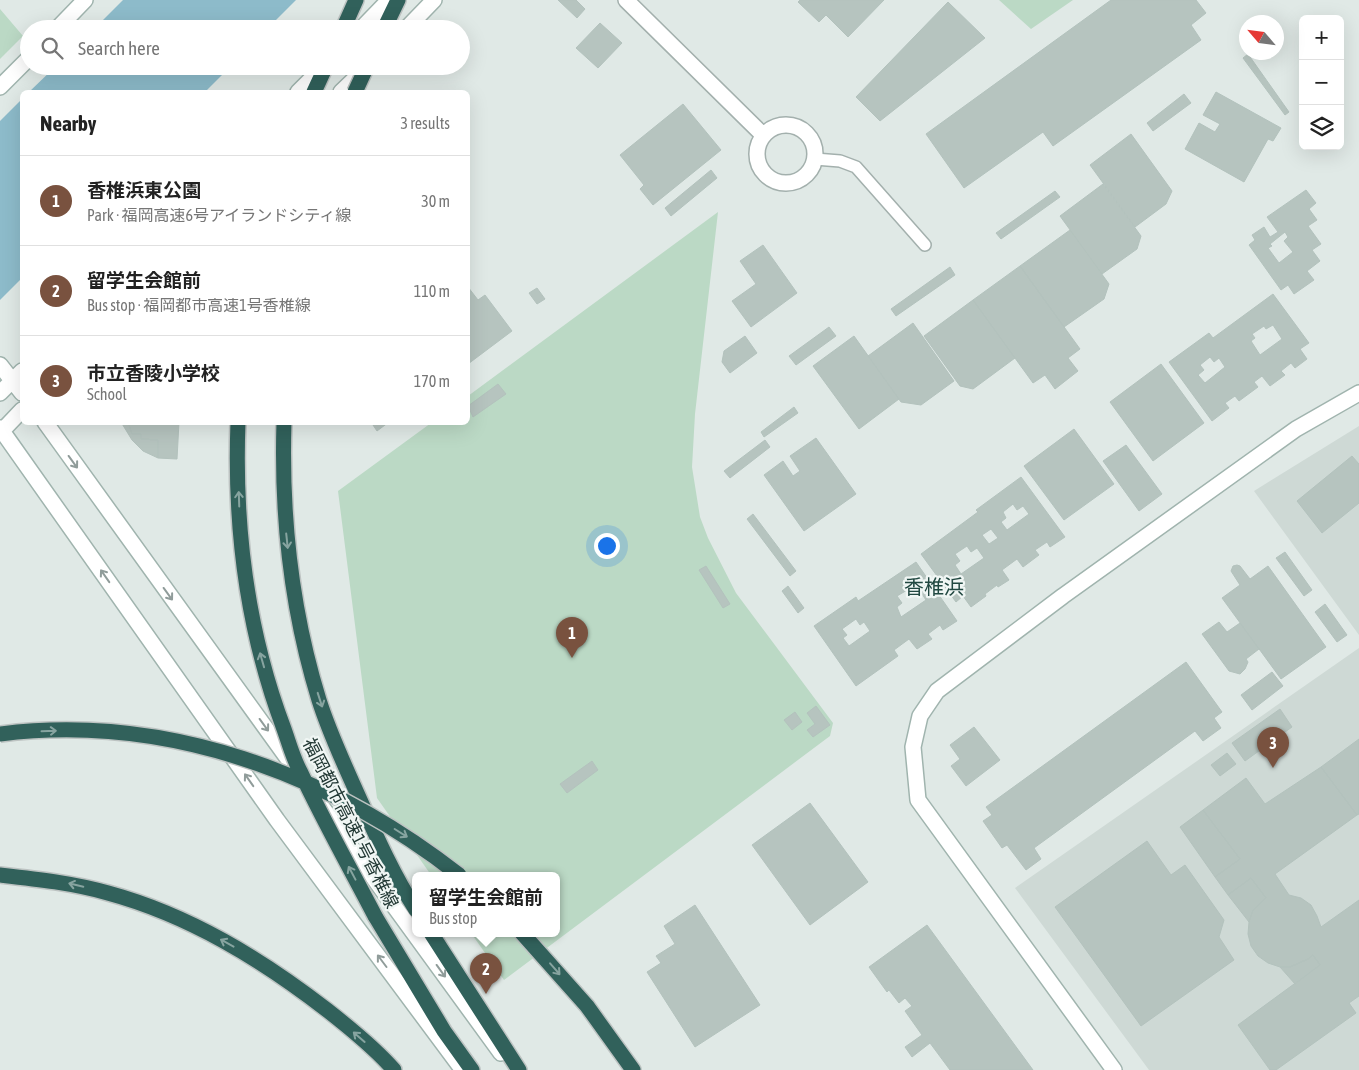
<!DOCTYPE html>
<meta charset="utf-8">
<style>
:root{--surface:#fff;--page:#f2f2f2;--text:#222;--muted:#767676;--line:#e0e0e0;--accent:#79523f}
body{margin:0;font-family:"Asap Condensed","Noto Sans JP",sans-serif;background:var(--page);color:var(--text)}
.controls{position:absolute;right:15px;top:15px;display:grid;overflow:hidden;border-radius:8px;box-shadow:0 5px 20px #0002}
.controls button{width:45px;height:45px;display:grid;place-items:center;padding:0;border:0;border-bottom:1px solid var(--line);background:var(--surface);color:var(--text);font:25px sans-serif}
.compass{position:absolute;left:1239px;top:15px;width:45px;height:45px;border-radius:50%;background:var(--surface);box-shadow:0 5px 20px #0002;rotate:298deg}
.you{position:absolute;left:606px;top:545px;width:18px;height:18px;margin:-12px;border:4px solid #fff;border-radius:50%;background:#1a73e8;box-shadow:0 0 0 8px #1a73e833}
.badge{display:grid;place-items:center;width:32px;height:32px;border-radius:50%;background:var(--accent);color:#fff;font-size:16px;font-weight:700}
.pin{position:absolute;translate:-50% -41px;filter:drop-shadow(0 1px 2px #0008)}
.pin::after{content:'';position:absolute;top:26px;width:18px;height:15px;background:inherit;clip-path:polygon(0 0,100% 0,50% 100%)}
.popup{position:absolute;left:412px;top:872px;width:148px;height:65px;box-sizing:border-box;display:grid;place-content:center;border-radius:8px;background:var(--surface);filter:drop-shadow(0 1px 4px #0005);font-size:16px;white-space:nowrap;color:var(--muted)}
.popup b{font-size:19px;color:var(--text)}
.popup::after{content:'';position:absolute;left:50%;top:100%;margin-left:-10px;border:10px solid transparent;border-top-color:var(--surface)}
.list{margin:0;padding:0;list-style:none}
h2{display:flex;justify-content:space-between;align-items:center;height:65px;margin:0;padding:0 20px;font-size:21px}
h2 small{font-size:16px;font-weight:400;color:var(--muted)}
.list li{display:grid;grid-template-columns:32px 1fr auto;gap:15px;align-items:center;box-sizing:border-box;height:90px;padding:0 20px;border-top:1px solid var(--line)}
.list b{display:block;font-size:19px;white-space:nowrap}
.list p{margin:0;font-size:16px;white-space:nowrap;color:var(--muted)}
.list em{font-size:16px;font-style:normal;color:var(--muted)}
.icon{flex:none;width:28px;height:28px;fill:none;stroke:currentColor;stroke-width:2;stroke-linecap:round;stroke-linejoin:round}
.map{position:relative;flex:none;width:1359px;height:1070px;overflow:hidden}
.search{position:absolute;background:var(--surface);box-shadow:0 5px 20px #0002;left:20px;top:20px;width:450px;height:55px;display:flex;align-items:center;gap:12px;box-sizing:border-box;padding:0 18px;border-radius:28px;color:var(--muted);font-size:19px}
.panel{position:absolute;background:var(--surface);box-shadow:0 5px 20px #0002;left:20px;top:90px;width:450px;height:335px;border-radius:8px}
.map>svg:first-child{display:block}
.built{fill:#ced9d5}
.green{fill:#bbd9c5}
.water{fill:#8dbbca}
.building{fill:#b6c4bf;stroke:#b3c2bd;fill-rule:evenodd}
.lines{fill:none;stroke-linecap:round;stroke-linejoin:round}
.lane-casing{stroke:#a3b0ad;stroke-width:14}
.street-casing{stroke:#a3b0ad;stroke-width:18}
.secondary-casing{stroke:#a0b4ae;stroke-width:18}
.highway-casing{stroke:#bdc3c2;stroke-width:18}
.lane{stroke:#fff;stroke-width:11}
.street{stroke:#fff;stroke-width:15}
.secondary{stroke:#fff;stroke-width:15}
.highway{stroke:#31615b;stroke-width:15}
.highway-bridge-casing{stroke:#bdc3c2;stroke-width:18;stroke-linecap:butt}
.highway-bridge{stroke:#31615b;stroke-width:15}
.oneway{stroke:#909c9a}
.oneway2{stroke:#87a4a0}
.labels{text-anchor:middle;dominant-baseline:central;stroke-width:4.5;stroke-linejoin:round;paint-order:stroke}
.street-label{font-size:18px;fill:#223834;stroke:#f0f6f4}
.quarter-label{font-size:20px;fill:#214841;stroke:#f0f6f4}
</style>
<div class="map">
<svg width="1359" height="1070" viewBox="0 0 1359 1070">
<rect width="100%" height="100%" fill="#e0e9e6"/>
<path class="built" d="M 1359,426 L 1359,635 L 1254,491 Z
M 1359,648 L 1359,1070 L 1149,1070 L 1015,888 Z"/>
<path class="green" d="M 999,0 L 1073,0 L 1031,29 Z
M 0,9 L 23,36 L 0,59 Z
M 718,212 L 695,414 L 692,467 L 700,517 L 708,538 L 736,593 L 833,723 L 830,736 L 504,980 L 471,933 L 556,933 L 556,875 L 431,875 L 377,798 L 338,491 L 431,423 L 468,422 L 468,396 Z"/>
<path class="water" d="M 123,0 L 296,0 L 267,29 L 94,29 Z
M 56,66 L 231,66 L 205,92 L 29,92 Z
M 22,99 L 22,278 L 0,300 L 0,121 Z"/>
<path class="building" d="M 558,0 L 576,0 L 585,9 L 577,18 Z
M 800,0 L 884,0 L 848,37 L 826,15 L 819,22 L 798,2 Z
M 1111,0 L 1196,0 L 1206,13 L 1191,25 L 1201,40 L 1053,146 L 1043,132 L 964,188 L 926,134 Z
M 948,2 L 985,38 L 880,121 L 856,97 Z
M 600,23 L 622,43 L 598,68 L 576,48 Z
M 1248,54 L 1289,112 L 1285,115 L 1243,58 Z
M 1216,92 L 1281,128 L 1273,141 L 1268,139 L 1244,182 L 1185,149 L 1199,123 L 1215,132 L 1220,124 L 1203,115 Z
M 1184,94 L 1191,103 L 1153,131 L 1147,123 Z
M 683,104 L 721,150 L 653,205 L 640,189 L 644,185 L 620,155 Z
M 1131,134 L 1172,191 L 1166,204 L 1135,227 L 1090,165 Z
M 711,170 L 717,178 L 671,216 L 665,208 Z
M 1103,184 L 1141,236 L 1137,249 L 1102,274 L 1060,216 Z
M 1306,190 L 1316,203 L 1309,209 L 1317,220 L 1308,226 L 1321,244 L 1312,250 L 1320,261 L 1307,271 L 1314,280 L 1294,294 L 1288,285 L 1281,290 L 1249,245 L 1255,240 L 1252,235 L 1264,227 L 1270,237 L 1278,232 L 1267,217 ZM 1285,232 L 1288,237 L 1284,241 L 1293,252 L 1279,263 L 1268,248 L 1272,246 L 1270,244 Z
M 1055,191 L 1060,197 L 1001,239 L 996,233 Z
M 1070,230 L 1109,284 L 1104,299 L 1064,327 L 1020,266 Z
M 763,245 L 797,293 L 751,327 L 732,301 L 756,284 L 740,261 Z
M 1020,266 L 1080,349 L 1068,358 L 1078,371 L 1055,389 L 1045,375 L 1033,383 L 973,300 Z
M 950,267 L 955,275 L 896,316 L 891,309 Z
M 468,287 L 478,300 L 485,295 L 512,331 L 468,364 Z
M 537,288 L 545,299 L 537,304 L 529,293 Z
M 1273,294 L 1309,343 L 1300,349 L 1307,359 L 1295,368 L 1291,363 L 1281,371 L 1285,375 L 1270,386 L 1262,376 L 1254,382 L 1258,387 L 1239,401 L 1235,396 L 1225,403 L 1229,408 L 1212,421 L 1169,362 L 1209,333 L 1213,338 ZM 1273,325 L 1282,339 L 1260,355 L 1251,341 L 1255,338 L 1252,334 L 1264,326 L 1266,329 ZM 1210,357 L 1214,362 L 1219,358 L 1225,367 L 1205,383 L 1198,375 L 1204,370 L 1200,365 Z
M 973,300 L 1015,358 L 973,389 L 960,386 L 924,336 Z
M 913,323 L 954,381 L 921,405 L 901,402 L 868,356 Z
M 829,327 L 836,336 L 796,365 L 789,356 Z
M 745,336 L 757,353 L 730,373 L 722,362 L 724,351 Z
M 854,336 L 899,399 L 859,429 L 813,366 Z
M 1161,364 L 1204,423 L 1153,461 L 1110,402 Z
M 498,384 L 506,394 L 473,417 L 468,406 Z
M 794,407 L 798,413 L 764,437 L 761,432 Z
M 128,422 L 132,434 L 141,434 L 141,439 L 158,440 L 158,458 L 143,451 L 132,440 L 121,422 Z
M 179,422 L 177,459 L 158,458 L 158,440 L 141,439 L 141,434 L 132,434 L 128,422 Z
M 371,422 L 389,422 L 377,431 Z
M 1074,429 L 1114,484 L 1064,520 L 1024,466 Z
M 816,438 L 856,494 L 804,531 L 764,475 L 783,461 L 793,476 L 800,471 L 790,456 Z
M 765,440 L 770,447 L 730,478 L 724,471 Z
M 1126,445 L 1162,494 L 1139,511 L 1103,461 Z
M 1352,456 L 1359,464 L 1359,503 L 1322,533 L 1297,501 Z
M 1021,477 L 1065,537 L 1050,547 L 1047,542 L 1035,550 L 1039,555 L 1023,567 L 1017,559 L 1002,570 L 1009,580 L 998,587 L 997,585 L 985,594 L 986,596 L 971,607 L 963,596 L 956,602 L 921,554 L 978,512 L 976,510 ZM 1013,504 L 1017,510 L 1023,506 L 1029,514 L 1007,530 L 1001,522 L 1006,518 L 1003,512 ZM 991,529 L 998,538 L 989,544 L 982,535 ZM 967,546 L 971,552 L 977,548 L 984,558 L 961,574 L 955,565 L 960,561 L 955,554 Z
M 753,514 L 796,571 L 790,576 L 747,519 Z
M 1285,552 L 1312,590 L 1304,596 L 1276,558 Z
M 916,562 L 957,621 L 943,630 L 940,625 L 928,634 L 932,639 L 917,649 L 909,639 L 894,650 L 898,656 L 856,686 L 814,626 L 856,597 L 858,601 ZM 909,589 L 914,595 L 920,591 L 926,600 L 901,617 L 897,607 L 902,603 L 897,596 ZM 856,619 L 860,625 L 864,622 L 870,631 L 849,646 L 843,638 L 847,635 L 842,629 Z
M 1237,565 L 1240,566 L 1250,579 L 1268,566 L 1326,647 L 1281,679 L 1222,598 L 1240,585 L 1231,571 L 1233,566 Z
M 706,566 L 730,604 L 723,608 L 699,570 Z
M 788,586 L 804,608 L 798,613 L 782,591 Z
M 1325,604 L 1347,635 L 1337,642 L 1315,612 Z
M 1219,622 L 1227,632 L 1240,623 L 1259,649 L 1246,659 L 1248,662 L 1245,669 L 1240,674 L 1229,671 L 1202,634 Z
M 1186,662 L 1222,712 L 1214,718 L 1221,728 L 1203,741 L 1195,731 L 1034,848 L 1041,859 L 1026,870 L 1007,845 L 1002,848 L 983,821 L 992,815 L 986,807 Z
M 1272,672 L 1283,686 L 1252,710 L 1241,695 Z
M 816,706 L 830,725 L 813,737 L 807,730 L 815,724 L 807,713 Z
M 1280,709 L 1292,727 L 1245,761 L 1232,743 Z
M 795,712 L 802,722 L 792,730 L 784,720 Z
M 974,727 L 1000,760 L 966,786 L 951,766 L 960,759 L 950,745 Z
M 1359,739 L 1359,814 L 1357,815 L 1321,767 Z
M 1227,753 L 1236,764 L 1220,776 L 1211,765 Z
M 592,761 L 598,770 L 567,793 L 560,784 Z
M 1321,767 L 1357,815 L 1275,874 L 1289,895 L 1301,898 L 1311,905 L 1317,916 L 1321,927 L 1359,900 L 1359,996 L 1349,1003 L 1356,1013 L 1276,1070 L 1270,1070 L 1238,1025 L 1320,965 L 1313,955 L 1308,959 L 1290,967 L 1280,967 L 1268,963 L 1258,956 L 1251,946 L 1248,934 L 1249,922 L 1253,910 L 1266,898 L 1251,878 L 1228,895 L 1215,877 L 1240,859 L 1203,810 L 1246,778 L 1265,804 Z
M 810,803 L 868,882 L 810,925 L 752,845 Z
M 1203,810 L 1240,859 L 1215,877 L 1180,827 Z
M 1147,841 L 1171,875 L 1185,865 L 1224,920 L 1219,937 L 1234,960 L 1141,1026 L 1055,907 Z
M 1251,878 L 1266,898 L 1253,910 L 1249,922 L 1228,895 Z
M 695,905 L 760,1005 L 695,1047 L 647,972 L 661,963 L 656,956 L 675,944 L 664,926 Z
M 927,925 L 1033,1070 L 950,1070 L 930,1043 L 912,1057 L 905,1047 L 922,1035 L 905,1011 L 912,1006 L 905,998 L 899,1003 L 889,990 L 887,992 L 869,967 Z
M 1313,955 L 1320,965 L 1295,984 L 1280,967 L 1290,967 L 1308,959 Z"/>
<g class="lines">
<g class="lane-casing">
<path id="lane" d="M 815,159 L 840,161 L 856,167 L 925,245"/>
</g>
<g class="street-casing">
<path id="street" d="M 626,0 L 763,135
M757 154a29 29 0 1 1 58 0a29 29 0 1 1-58 0Z"/>
</g>
<g class="secondary-casing">
<path id="secondary" d="M 57,29 L 85,0
M 361,29 L 389,0
M 406,29 L 434,0
M 0,87 L 29,58
M 298,92 L 324,66
M 341,92 L 365,69
M 0,365 L 22,393
M 0,393 L 22,371
M 45,422 L 296,770
M 0,428 L 277,820 L 462,1069
M 0,433 L 22,410
M 322,807 L 501,1053
M 1114,1070 L 918,800 L 913,747 L 920,716 L 937,691 L 1063,596 L 1296,429 L 1359,393"/>
</g>
<g class="highway-casing">
<path id="highway" d="M 343,29 L 356,0
M 384,29 L 398,0
M 314,92 L 326,66
M 284,422 C 281,517 291,609 319,700 C 330,735 346,768 361,802 C 377,838 394,876 416,910
M 0,875 C 36,879 73,883 108,893 C 189,915 261,959 327,1010 C 350,1028 375,1048 394,1070
M 375,916 L 444,1031 L 472,1070
M 431,933 L 519,1070
M 522,933 L 587,1006 L 633,1070"/>
</g>
<use href="#lane" class="lane"/>
<use href="#street" class="street"/>
<use href="#secondary" class="secondary"/>
<use href="#highway" class="highway"/>
<g class="highway-bridge-casing">
<path id="highway-bridge" d="M 355,92 L 367,66
M 238,422 C 234,526 247,631 284,729 C 289,743 293,758 300,771 C 323,820 350,868 375,916
M 0,734 C 166,713 330,774 459,875"/>
</g>
<use href="#highway-bridge" class="highway-bridge"/>
</g>
<defs><path id="oneway-shaft" d="M-6 0H5M1.5-3L5.5 0L1.5 3" fill="none" stroke-width="1.6" stroke-linecap="round" stroke-linejoin="round" transform="scale(1.25)"/></defs>
<g class="oneway">
<use href="#oneway-shaft" transform="translate(73 462) rotate(54)"/>
<use href="#oneway-shaft" transform="translate(105 576) rotate(-125)"/>
<use href="#oneway-shaft" transform="translate(168 594) rotate(54)"/>
<use href="#oneway-shaft" transform="translate(264 725) rotate(54)"/>
<use href="#oneway-shaft" transform="translate(249 780) rotate(-125)"/>
<use href="#oneway-shaft" transform="translate(382 961) rotate(-127)"/>
<use href="#oneway-shaft" transform="translate(441 971) rotate(54)"/>
</g>
<g class="oneway2">
<use href="#oneway-shaft" transform="translate(239 499) rotate(-92)"/>
<use href="#oneway-shaft" transform="translate(287 541) rotate(84)"/>
<use href="#oneway-shaft" transform="translate(262 660) rotate(-106)"/>
<use href="#oneway-shaft" transform="translate(320 700) rotate(72)"/>
<use href="#oneway-shaft" transform="translate(49 731) rotate(-2)"/>
<use href="#oneway-shaft" transform="translate(401 833) rotate(32)"/>
<use href="#oneway-shaft" transform="translate(352 873) rotate(-118)"/>
<use href="#oneway-shaft" transform="translate(76 885) rotate(-167)"/>
<use href="#oneway-shaft" transform="translate(227 943) rotate(-151)"/>
<use href="#oneway-shaft" transform="translate(555 969) rotate(49)"/>
<use href="#oneway-shaft" transform="translate(359 1037) rotate(-139)"/>
</g>
<g class="labels">
<g class="street-label">
<text transform="translate(351 823) rotate(63)">福岡都市高速1号香椎線</text>
</g>
<g class="quarter-label">
<text x="934" y="586">香椎浜</text>
</g>
</g>
</svg>
<div class="controls">
<button>+</button>
<button>−</button>
<button><svg class="icon" aria-label="layers" viewBox="0 0 24 24"><path d="M12 4l9 5-9 5-9-5zM3 14l9 5 9-5"/></svg></button>
</div>
<svg class="compass" viewBox="-18 -18 36 36"><path d="M0-13l5 13h-10z" fill="#e53935"/><path d="M0 13l5-13h-10z" fill="#767676"/></svg>
<div class="you"></div>
<div class="pin badge" style="left:572px;top:658px">1</div>
<div class="pin badge" style="left:486px;top:994px">2</div>
<div class="popup"><b>留学生会館前</b>Bus stop</div>
<div class="pin badge" style="left:1273px;top:768px">3</div>
<div class="search"><svg class="icon" aria-label="search" viewBox="0 0 24 24"><circle cx="10" cy="10" r="6"/><path d="M15 15l6 6"/></svg>Search here</div>
<section class="panel">
<h2>Nearby<small>3 results</small></h2>
<ul class="list">
<li><span class="badge">1</span><div><b>香椎浜東公園</b><p>Park · 福岡高速6号アイランドシティ線</p></div><em>30 m</em></li>
<li><span class="badge">2</span><div><b>留学生会館前</b><p>Bus stop · 福岡都市高速1号香椎線</p></div><em>110 m</em></li>
<li><span class="badge">3</span><div><b>市立香陵小学校</b><p>School</p></div><em>170 m</em></li>
</ul>
</section>
</div>
